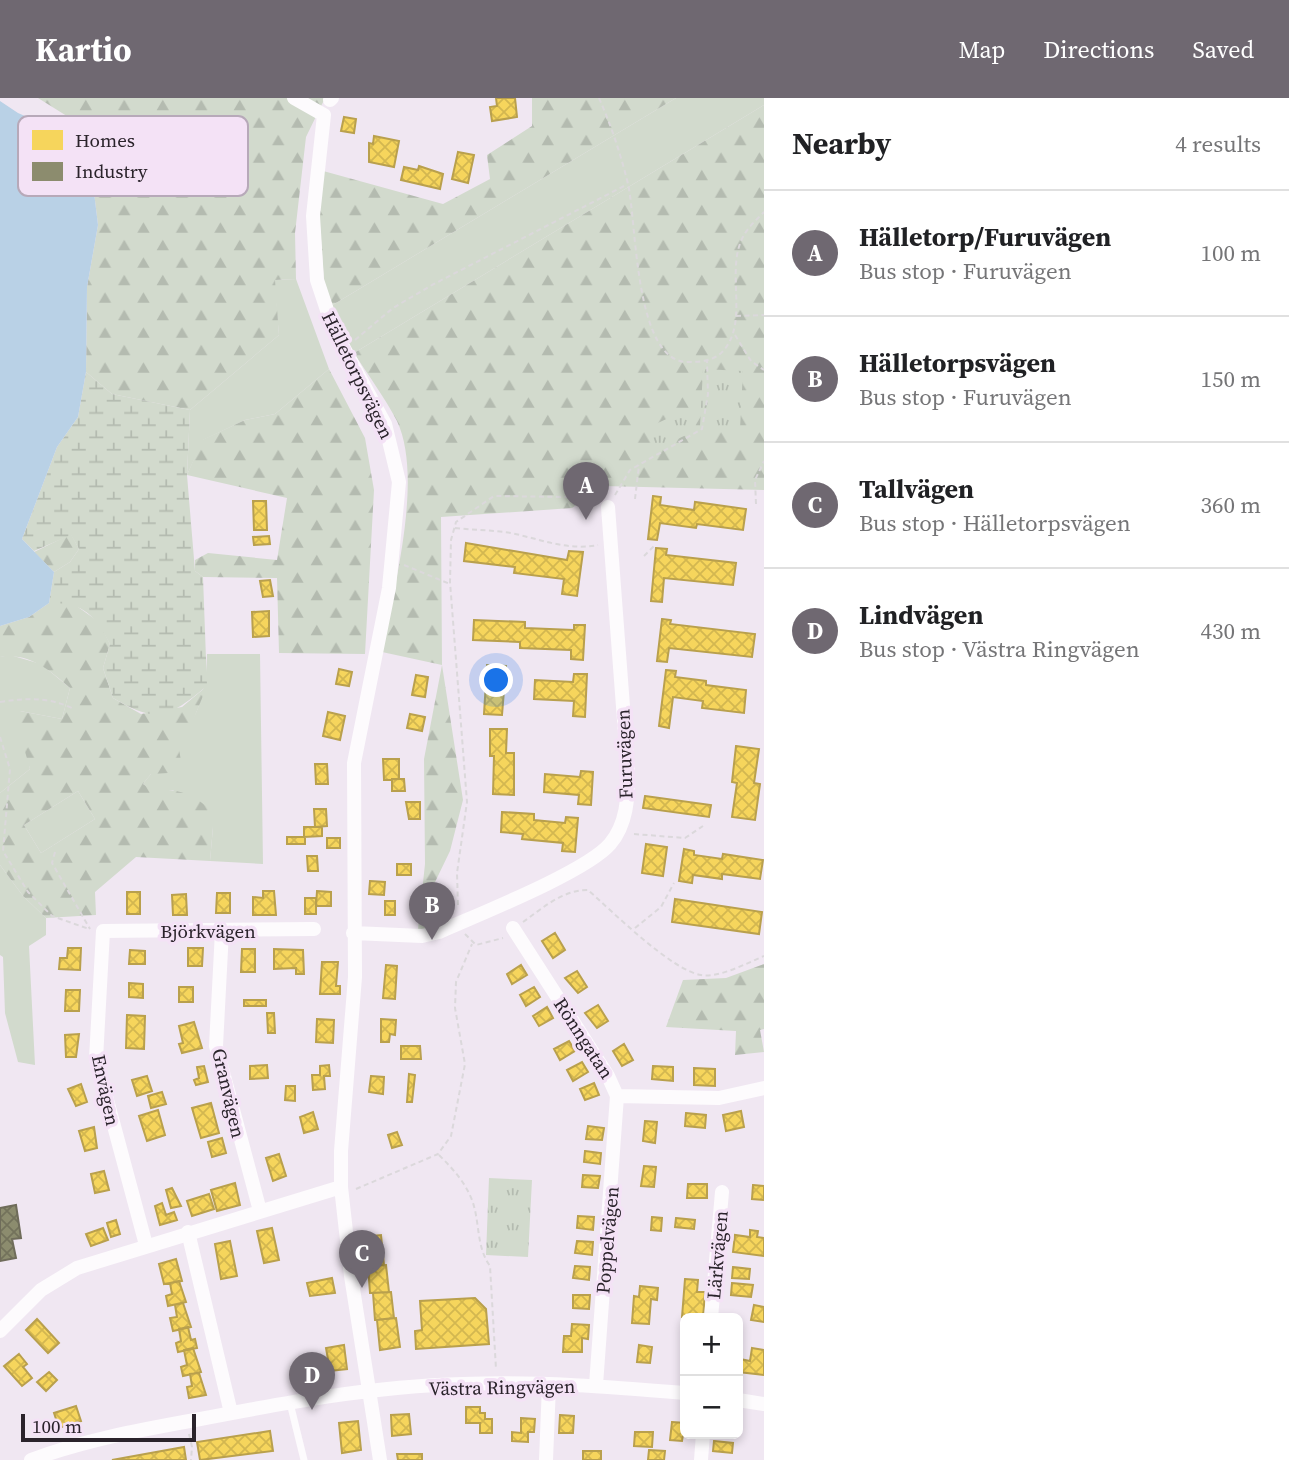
<!DOCTYPE html>
<meta charset="utf-8">
<style>
:root{--surface:#fff;--page:#f2f2f2;--text:#202124;--muted:#757577;--line:#e0e0e0;--accent:#6f6871}
body{margin:0;font-family:"Source Serif 4",serif;background:var(--page);color:var(--text)}
.controls{position:absolute;right:21px;bottom:21px;display:grid;overflow:hidden;border-radius:10px;box-shadow:0 4px 10px #0003}
.controls button{width:63px;height:63px;display:grid;place-items:center;padding:0;border:0;border-bottom:2px solid var(--line);background:var(--surface);color:var(--text);font:35px sans-serif}
.scale{position:absolute;left:21px;bottom:18px;width:175px;box-sizing:border-box;padding-left:7px;border:4px solid #2a232b;border-top:0;font-size:19px;line-height:24px;white-space:nowrap;color:#2a232b;-webkit-text-stroke:5px #f4e2f6;paint-order:stroke}
.you{position:absolute;left:497px;top:583px;width:24px;height:24px;margin:-18px;border:5px solid #fff;border-radius:50%;background:#1a73e8;box-shadow:0 0 0 10px #1a73e833}
.badge{display:grid;place-items:center;width:46px;height:46px;border-radius:50%;background:var(--accent);color:#fff;font-size:23px;font-weight:700}
.pin{position:absolute;translate:-50% -58px;filter:drop-shadow(0 2px 4px #0008)}
.pin::after{content:'';position:absolute;top:37px;width:24px;height:21px;background:inherit;clip-path:polygon(0 0,100% 0,50% 100%)}
.list{margin:0;padding:0;list-style:none}
h2{display:flex;justify-content:space-between;align-items:center;height:91px;margin:0;padding:0 28px;font-size:30px}
h2 small{font-size:23px;font-weight:400;color:var(--muted)}
.list li{display:grid;grid-template-columns:46px 1fr auto;gap:21px;align-items:center;box-sizing:border-box;height:126px;padding:0 28px;border-top:2px solid var(--line)}
.list b{display:block;font-size:26px;white-space:nowrap}
.list p{margin:0;font-size:23px;white-space:nowrap;color:var(--muted)}
.list em{font-size:23px;font-style:normal;color:var(--muted)}
.map{position:relative;flex:none;width:764px;height:1362px;overflow:hidden}
header{display:flex;align-items:center;gap:42px;box-sizing:border-box;height:98px;padding:0 35px;background:var(--accent);color:#fff}
header strong{font-size:33px}
nav{display:flex;gap:38px;margin-inline-start:auto;font-size:24px}
main{display:flex}
aside{flex:1;background:var(--surface)}
.map>svg:first-child{display:block}
.grass{fill:#d2dacd}
.forest{fill:url(#forest-firs);fill-rule:evenodd}
.wetland{fill:url(#wetland-marsh)}
.park{fill:url(#park-tufts)}
.water{fill:#b9d1e6}
.homes{fill:url(#homes-cross-hatch);stroke:#b9a04d;stroke-width:2}
.industry{fill:url(#industry-cross-hatch);stroke:#6f6c5a;stroke-width:2}
.lines{fill:none;stroke-linecap:round;stroke-linejoin:round}
.path{stroke:#dbd8db;stroke-width:2;stroke-dasharray:5 3.5;stroke-linecap:butt}
.lane{stroke:#fdfbfd;stroke-width:7}
.street{stroke:#fdfbfd;stroke-width:14}
.labels{text-anchor:middle;dominant-baseline:central;stroke-width:7;stroke-linejoin:round;paint-order:stroke}
.street-label{font-size:19px;fill:#2a232b;stroke:#f4e2f6}
.key{fill:#f4e2f6;stroke:#b7a9b9;stroke-width:2}
.key-label{font-size:19px;fill:#2a232b}
</style>
<header>
<strong>Kartio</strong>
<nav><a>Map</a><a>Directions</a><a>Saved</a></nav>
</header>
<main>
<div class="map">
<svg width="764" height="1362" viewBox="0 0 764 1362">
<defs>
<pattern id="forest-firs" width="22" height="20" patternUnits="userSpaceOnUse" patternTransform="scale(1.75)"><rect width="22" height="20" fill="#d2dacd"/><path d="M5 1l3.5 6h-7zM16 11l3.5 6h-7z" fill="#b4bbb0"/></pattern>
<pattern id="wetland-marsh" width="20" height="14" patternUnits="userSpaceOnUse" patternTransform="scale(1.75)"><rect width="20" height="14" fill="#d2dacd"/><path d="M1 5h8M5 5V1M11 12h8M15 12V8" fill="none" stroke="#b4bbb0"/></pattern>
<pattern id="park-tufts" width="24" height="20" patternUnits="userSpaceOnUse" patternTransform="scale(1.75)"><rect width="24" height="20" fill="#d2dacd"/><path d="M3 7l-1-3M5 7V3M7 7l1-3M15 17l-1-3M17 17v-4M19 17l1-3" fill="none" stroke="#b4bbb0"/></pattern>
<pattern id="homes-cross-hatch" width="8" height="8" patternUnits="userSpaceOnUse" patternTransform="scale(1.75)"><rect width="8" height="8" fill="#f6d55c"/><path d="M0 0l8 8M0 8l8-8" fill="none" stroke="#d3b750"/></pattern>
<pattern id="industry-cross-hatch" width="8" height="8" patternUnits="userSpaceOnUse" patternTransform="scale(1.75)"><rect width="8" height="8" fill="#8c8c6e"/><path d="M0 0l8 8M0 8l8-8" fill="none" stroke="#73725b"/></pattern>
</defs>
<rect width="100%" height="100%" fill="#f0e7f2"/>
<path class="grass" d="M 676,0 L 764,0 L 764,7 L 354,255 L 326,211 Z
M 296,181 L 329,271 L 275,316 L 245,322 L 203,342 L 187,377 L 190,312 L 279,237 L 274,182 Z
M 207,556 L 260,556 L 263,766 L 210,763 L 213,729 L 173,692 L 152,693 L 143,686 C 181,637 206,624 207,556 Z
M 10,557 L 41,566 L 70,590 L 62,621 L 20,613 L 30,671 L 0,695 L 0,559 Z
M 78,693 L 95,721 L 41,755 L 24,727 Z
M 0,767 L 23,798 L 46,820 L 46,837 L 29,848 L 35,967 L 18,964 L 5,915 L 3,859 L 0,857 Z"/>
<path class="forest" d="M 38,0 L 325,0 L 306,39 L 295,135 L 296,181 L 275,182 L 279,237 L 190,312 L 112,296 L 86,274 L 87,189 L 98,127 L 93,86 L 83,64 L 78,25 Z
M 532,0 L 676,0 L 326,211 L 316,71 L 443,106 L 490,81 L 487,57 L 532,28 Z
M 764,7 L 764,392 L 603,388 L 572,410 L 441,419 L 442,567 L 463,702 L 450,753 L 424,807 L 427,833 L 418,831 L 425,766 L 424,661 L 442,567 L 382,554 C 393,492 424,381 397,323 C 385,300 368,277 354,255 Z
M 329,271 L 365,340 L 374,392 L 365,556 L 279,555 L 277,480 L 203,479 L 195,473 L 195,462 L 208,455 L 277,462 L 287,400 L 187,377 L 202,342 L 245,322 L 275,316 Z
M 71,436 L 79,451 L 70,464 L 54,474 L 34,454 Z
M 71,504 L 99,524 L 110,546 L 103,570 L 113,600 L 141,616 L 182,609 L 207,588 L 190,630 L 178,645 L 181,663 L 168,675 L 151,676 L 143,686 C 155,695 162,690 176,693 C 191,696 200,703 211,712 L 213,729 L 210,763 L 136,759 L 95,794 L 96,817 L 46,820 L 23,798 L 0,767 L 0,695 L 30,671 L 24,650 L 4,617 L 20,613 L 62,621 L 70,590 C 50,572 29,554 0,559 L 0,528 L 29,519 L 49,505 ZM 78,693 L 95,721 L 41,755 L 24,727 Z
M 764,866 L 764,931 L 760,932 L 764,954 L 735,957 L 736,933 L 666,929 L 683,882 L 726,880 Z"/>
<path class="wetland" d="M 86,274 L 112,296 L 190,312 L 187,377 L 195,473 L 203,479 L 207,588 C 168,620 157,626 113,600 L 103,570 L 110,546 C 95,517 83,504 49,505 L 54,474 L 70,464 L 79,451 L 71,437 L 34,453 L 22,441 L 57,349 L 78,319 Z"/>
<path class="park" d="M 703,271 L 743,273 L 740,331 L 700,328 Z
M 688,311 L 697,332 L 656,351 L 647,330 Z
M 489,1080 L 532,1082 L 528,1159 L 486,1157 Z"/>
<path class="water" d="M 0,3 L 18,15 L 48,28 L 83,64 L 93,86 L 98,127 L 87,189 L 86,274 L 78,319 L 57,349 L 22,441 L 54,474 L 49,505 L 29,519 L 0,528 Z"/>
<path class="homes" d="M 496,0 L 515,0 L 517,19 L 492,23 L 490,9 L 497,8 Z
M 344,19 L 356,21 L 354,35 L 341,33 Z
M 374,38 L 399,43 L 394,69 L 369,64 L 369,45 L 373,46 Z
M 458,54 L 474,57 L 468,85 L 452,81 Z
M 419,68 L 443,76 L 440,91 L 401,82 L 404,69 L 418,72 Z
M 653,398 L 661,399 L 660,407 L 694,412 L 695,404 L 746,411 L 743,432 L 697,426 L 696,430 L 660,425 L 657,442 L 648,441 Z
M 253,403 L 266,403 L 267,432 L 254,432 Z
M 269,438 L 270,446 L 254,447 L 253,439 Z
M 466,445 L 567,462 L 569,453 L 583,454 L 577,498 L 562,496 L 564,481 L 514,475 L 515,469 L 464,463 Z
M 656,450 L 667,451 L 666,457 L 736,465 L 733,487 L 664,480 L 662,504 L 651,503 Z
M 270,482 L 273,498 L 263,499 L 260,483 Z
M 269,513 L 269,538 L 253,539 L 252,514 Z
M 662,521 L 671,522 L 670,526 L 755,536 L 752,559 L 669,550 L 667,564 L 657,563 Z
M 474,522 L 525,524 L 525,530 L 574,532 L 574,527 L 585,527 L 583,562 L 571,561 L 571,552 L 520,550 L 520,544 L 473,542 Z
M 487,567 L 506,568 L 502,617 L 484,616 Z
M 339,571 L 352,574 L 349,588 L 336,586 Z
M 666,572 L 676,573 L 675,579 L 706,583 L 706,587 L 746,592 L 744,615 L 702,610 L 703,603 L 673,599 L 669,630 L 659,628 Z
M 574,576 L 587,576 L 585,619 L 573,618 L 574,603 L 534,601 L 535,582 L 573,584 Z
M 416,577 L 428,579 L 425,599 L 412,597 Z
M 328,614 L 345,618 L 340,642 L 323,638 Z
M 410,616 L 425,619 L 422,633 L 407,630 Z
M 490,631 L 507,631 L 506,655 L 514,655 L 514,697 L 493,696 L 494,658 L 490,658 Z
M 736,648 L 759,651 L 754,685 L 760,686 L 755,722 L 732,719 L 737,685 L 732,684 Z
M 383,661 L 399,661 L 399,681 L 384,682 Z
M 315,666 L 327,666 L 328,686 L 316,686 Z
M 581,673 L 593,674 L 591,707 L 578,706 L 579,697 L 544,694 L 545,676 L 580,679 Z
M 392,681 L 404,681 L 405,693 L 392,693 Z
M 645,698 L 711,707 L 709,719 L 643,710 Z
M 406,704 L 420,704 L 420,721 L 409,721 Z
M 314,711 L 326,711 L 327,728 L 315,729 Z
M 502,714 L 534,716 L 534,722 L 565,725 L 566,719 L 578,720 L 575,754 L 562,753 L 563,745 L 522,741 L 523,736 L 501,734 Z
M 304,729 L 322,729 L 322,738 L 304,739 Z
M 287,739 L 305,739 L 305,746 L 287,746 Z
M 327,740 L 340,740 L 340,750 L 327,750 Z
M 646,746 L 667,749 L 663,778 L 642,775 Z
M 684,751 L 694,753 L 694,757 L 722,761 L 723,756 L 763,762 L 760,781 L 722,776 L 722,781 L 693,777 L 692,785 L 679,783 Z
M 307,758 L 317,758 L 318,773 L 308,773 Z
M 397,766 L 411,766 L 411,777 L 397,777 Z
M 370,783 L 385,784 L 384,797 L 369,796 Z
M 263,793 L 274,793 L 276,817 L 253,817 L 253,799 L 263,800 Z
M 317,793 L 331,794 L 331,808 L 316,808 Z
M 127,794 L 140,794 L 140,816 L 127,816 Z
M 217,795 L 230,795 L 230,815 L 216,815 Z
M 186,796 L 187,817 L 173,817 L 172,797 Z
M 305,800 L 316,800 L 316,816 L 305,816 Z
M 675,801 L 762,814 L 759,836 L 672,824 Z
M 385,803 L 395,803 L 395,817 L 385,817 Z
M 555,835 L 565,852 L 553,860 L 542,843 Z
M 68,850 L 81,850 L 80,872 L 59,871 L 60,860 L 67,860 Z
M 188,850 L 203,850 L 202,868 L 188,868 Z
M 242,851 L 255,851 L 255,874 L 241,874 Z
M 274,851 L 303,852 L 304,876 L 296,876 L 296,870 L 274,871 Z
M 130,852 L 145,853 L 145,866 L 129,866 Z
M 322,864 L 338,864 L 336,888 L 340,888 L 340,896 L 320,896 Z
M 386,867 L 397,868 L 395,901 L 383,900 Z
M 521,867 L 527,877 L 512,886 L 507,876 Z
M 577,873 L 587,889 L 578,895 L 565,880 Z
M 129,885 L 143,886 L 143,900 L 129,899 Z
M 179,889 L 193,889 L 193,904 L 179,904 Z
M 534,889 L 540,899 L 526,908 L 520,897 Z
M 66,892 L 80,892 L 79,913 L 65,913 Z
M 244,902 L 266,902 L 266,908 L 244,908 Z
M 598,907 L 608,923 L 597,930 L 585,915 Z
M 547,909 L 553,920 L 539,928 L 533,918 Z
M 267,915 L 274,915 L 275,935 L 268,935 Z
M 127,917 L 145,918 L 144,951 L 126,950 Z
M 317,921 L 334,922 L 333,945 L 316,944 Z
M 381,921 L 396,922 L 395,937 L 390,936 L 389,944 L 381,944 Z
M 194,924 L 202,950 L 182,955 L 179,946 L 183,945 L 179,928 Z
M 79,936 L 76,959 L 66,959 L 65,937 Z
M 569,943 L 575,953 L 560,962 L 554,951 Z
M 624,946 L 633,962 L 622,968 L 613,953 Z
M 401,948 L 420,948 L 421,961 L 401,961 Z
M 582,964 L 588,974 L 573,983 L 567,972 Z
M 267,967 L 268,980 L 250,981 L 250,968 Z
M 329,967 L 330,978 L 324,978 L 325,991 L 313,992 L 312,977 L 320,977 L 320,968 Z
M 204,968 L 208,984 L 196,987 L 194,982 L 199,980 L 197,969 Z
M 653,968 L 673,969 L 673,983 L 652,981 Z
M 694,970 L 715,971 L 715,988 L 694,987 Z
M 409,976 L 415,977 L 412,1004 L 407,1004 Z
M 147,978 L 152,993 L 137,998 L 132,982 Z
M 371,978 L 384,979 L 383,996 L 369,994 Z
M 594,985 L 599,997 L 585,1002 L 580,991 Z
M 81,986 L 87,1004 L 76,1008 L 68,991 Z
M 286,988 L 295,988 L 295,1003 L 285,1002 Z
M 162,994 L 166,1006 L 151,1010 L 148,998 Z
M 211,1005 L 219,1035 L 201,1040 L 192,1010 Z
M 158,1012 L 165,1037 L 147,1043 L 139,1018 Z
M 741,1013 L 744,1029 L 726,1033 L 723,1017 Z
M 313,1014 L 318,1031 L 304,1035 L 300,1019 Z
M 686,1015 L 706,1017 L 705,1030 L 685,1028 Z
M 645,1023 L 657,1024 L 655,1045 L 643,1043 Z
M 588,1028 L 604,1030 L 602,1042 L 586,1041 Z
M 94,1029 L 97,1050 L 85,1053 L 79,1033 Z
M 397,1034 L 402,1047 L 392,1050 L 388,1037 Z
M 222,1040 L 226,1055 L 212,1059 L 208,1044 Z
M 585,1053 L 601,1055 L 600,1066 L 584,1064 Z
M 279,1056 L 286,1078 L 273,1083 L 266,1060 Z
M 644,1068 L 656,1069 L 654,1089 L 641,1088 Z
M 104,1073 L 109,1092 L 95,1095 L 91,1076 Z
M 583,1077 L 600,1078 L 598,1090 L 582,1089 Z
M 235,1085 L 240,1107 L 217,1113 L 211,1092 Z
M 688,1086 L 707,1086 L 707,1100 L 687,1100 Z
M 753,1087 L 764,1088 L 764,1102 L 752,1101 Z
M 172,1090 L 181,1108 L 171,1110 L 166,1092 Z
M 209,1096 L 214,1111 L 192,1118 L 187,1103 Z
M 162,1105 L 166,1117 L 174,1114 L 177,1122 L 160,1127 L 155,1108 Z
M 578,1118 L 594,1119 L 593,1132 L 577,1130 Z
M 652,1119 L 662,1120 L 661,1133 L 651,1132 Z
M 676,1120 L 695,1122 L 694,1131 L 675,1129 Z
M 116,1122 L 120,1136 L 111,1139 L 107,1125 Z
M 103,1130 L 108,1142 L 91,1148 L 86,1136 Z
M 272,1130 L 279,1162 L 264,1165 L 257,1133 Z
M 750,1132 L 758,1133 L 757,1139 L 764,1140 L 764,1158 L 733,1154 L 735,1137 L 750,1139 Z
M 381,1137 L 384,1167 L 366,1168 L 363,1139 Z
M 230,1143 L 237,1178 L 221,1181 L 215,1146 Z
M 577,1143 L 593,1144 L 592,1157 L 575,1155 Z
M 176,1161 L 182,1183 L 164,1186 L 159,1166 Z
M 386,1167 L 389,1194 L 370,1195 L 368,1168 Z
M 575,1168 L 590,1169 L 589,1182 L 573,1180 Z
M 733,1169 L 750,1171 L 749,1181 L 732,1180 Z
M 332,1180 L 335,1195 L 310,1198 L 307,1185 Z
M 685,1181 L 698,1182 L 697,1194 L 705,1194 L 703,1220 L 682,1219 Z
M 179,1183 L 186,1204 L 168,1208 L 166,1198 L 172,1196 L 170,1185 Z
M 732,1185 L 753,1187 L 751,1199 L 731,1197 Z
M 640,1188 L 658,1190 L 657,1202 L 651,1201 L 649,1226 L 632,1225 L 634,1198 L 639,1199 Z
M 391,1194 L 394,1220 L 375,1222 L 373,1195 Z
M 573,1197 L 590,1197 L 589,1211 L 573,1210 Z
M 475,1200 L 486,1211 L 489,1246 L 416,1251 L 415,1233 L 422,1232 L 420,1203 Z
M 183,1205 L 191,1229 L 173,1233 L 170,1220 L 177,1219 L 175,1207 Z
M 754,1207 L 764,1209 L 764,1224 L 751,1222 Z
M 396,1220 L 400,1249 L 380,1252 L 377,1222 Z
M 37,1221 L 59,1245 L 48,1255 L 26,1232 Z
M 572,1226 L 589,1227 L 588,1241 L 582,1240 L 582,1254 L 563,1254 L 564,1238 L 571,1238 Z
M 188,1229 L 191,1242 L 195,1241 L 197,1250 L 178,1254 L 176,1245 L 181,1243 L 179,1231 Z
M 344,1247 L 347,1271 L 330,1273 L 326,1250 Z
M 639,1247 L 652,1249 L 650,1265 L 637,1264 Z
M 193,1250 L 201,1274 L 183,1278 L 181,1269 L 187,1267 L 184,1252 Z
M 752,1250 L 764,1252 L 764,1277 L 739,1274 L 740,1261 L 750,1263 Z
M 19,1256 L 27,1266 L 23,1269 L 32,1280 L 22,1288 L 4,1268 Z
M 49,1274 L 57,1282 L 46,1293 L 37,1284 Z
M 199,1275 L 206,1297 L 189,1300 L 187,1289 L 192,1288 L 190,1276 Z
M 76,1308 L 81,1323 L 59,1330 L 54,1315 Z
M 466,1309 L 480,1309 L 480,1315 L 485,1315 L 485,1321 L 492,1321 L 492,1335 L 480,1335 L 480,1325 L 466,1325 Z
M 409,1316 L 411,1336 L 392,1338 L 391,1317 Z
M 560,1317 L 574,1318 L 573,1335 L 559,1335 Z
M 521,1320 L 535,1321 L 534,1334 L 528,1334 L 528,1344 L 512,1343 L 512,1334 L 521,1335 Z
M 358,1323 L 361,1352 L 342,1355 L 339,1325 Z
M 672,1324 L 685,1325 L 682,1343 L 670,1342 Z
M 270,1333 L 273,1353 L 200,1362 L 197,1344 Z
M 635,1334 L 653,1334 L 652,1349 L 634,1348 Z
M 714,1343 L 733,1345 L 732,1355 L 713,1353 Z
M 184,1349 L 186,1362 L 112,1362 Z
M 649,1352 L 665,1353 L 664,1362 L 648,1362 Z
M 583,1353 L 601,1353 L 601,1362 L 583,1362 Z
M 397,1356 L 422,1356 L 422,1362 L 398,1362 Z"/>
<path class="industry" d="M 16,1107 L 21,1140 L 12,1141 L 16,1160 L 0,1163 L 0,1110 Z"/>
<g class="lines">
<path class="path" d="M 599,0 C 611,27 621,57 628,86 C 637,125 634,268 690,264 C 702,264 716,262 724,252 C 748,223 727,177 741,143 C 746,131 755,123 764,114
M 736,218 L 764,217
M 735,237 L 751,263 L 764,272
M 355,242 L 393,210 L 432,187 L 626,87
M 615,397 L 630,372 L 702,331 L 708,296 L 707,263
M 635,401 L 639,367
M 756,406 L 755,382 L 764,363
M 455,430 C 474,432 493,432 511,435 C 540,441 567,453 598,447
M 644,458 L 654,448
M 404,467 L 450,486
M 0,604 C 26,600 48,599 72,610
M 0,639 L 10,671 L 3,753 L 28,794 L 52,818 L 89,831
M 634,736 L 685,740 L 703,728
M 55,754 L 52,765 L 90,831
M 458,807 L 457,775 L 467,704 L 450,484 L 451,442 L 456,424 L 494,398 L 568,399 L 596,407
M 523,824 C 543,810 562,792 588,792 C 613,814 671,872 701,877 C 720,880 747,865 764,858
M 635,830 L 661,809 L 674,785
M 465,836 L 476,847 L 503,840
M 439,1057 C 453,1071 465,1084 472,1102 C 480,1123 476,1149 490,1168 L 496,1271
M 356,1091 L 438,1056 L 451,1038 L 465,966 L 455,910 L 456,884 L 472,846
M 189,1336 L 192,1349 L 191,1362"/>
<path class="lane" d="M 290,1305 L 304,1362"/>
<path class="street" d="M 294,0 L 324,17 L 313,118 L 317,182 L 333,230 L 385,326 L 399,384 L 389,490 L 354,665 L 355,879 L 341,1053 L 341,1089 L 351,1178 L 380,1362
M 330,2 L 332,0
M 513,830 L 608,978 L 617,998 L 719,1000 L 764,990
M 222,833 L 216,948 L 260,1113
M 353,835 L 422,838 L 439,834 C 477,817 586,774 610,746 C 627,726 628,700 628,675 L 608,409
M 188,1134 L 231,1315
M 146,1147 L 96,961 L 103,833 L 314,831
M 711,1220 L 722,1094
M 0,1233 L 41,1192 L 77,1170 L 341,1089
M 596,1287 L 617,998
M 738,1302 L 764,1306
M 31,1362 C 84,1342 140,1332 195,1322 C 283,1305 374,1288 463,1286 C 537,1283 612,1289 685,1295
M 546,1362 L 549,1287
M 701,1362 L 703,1336"/>
</g>
<g class="labels">
<g class="street-label">
<text transform="translate(358 277) rotate(64)">Hälletorpsvägen</text>
<text transform="translate(624 656) rotate(-92)">Furuvägen</text>
<text x="208" y="833">Björkvägen</text>
<text transform="translate(584 940) rotate(57)">Rönngatan</text>
<text transform="translate(106 992) rotate(78)">Envägen</text>
<text transform="translate(229 995) rotate(77)">Granvägen</text>
<text transform="translate(607 1142) rotate(-85)">Poppelvägen</text>
<text transform="translate(717 1157) rotate(-85)">Lärkvägen</text>
<text transform="translate(502 1289) rotate(-1)">Västra Ringvägen</text>
</g>
</g>
<rect x="18" y="18" width="230" height="80" rx="10" class="key"/>
<rect x="32" y="32" width="31" height="20" fill="#f6d55c"/>
<rect x="32" y="64" width="31" height="19" fill="#8c8c6e"/>
<g class="key-label">
<text x="75" y="49">Homes</text>
<text x="75" y="80">Industry</text>
</g>
</svg>
<div class="controls">
<button>+</button>
<button>−</button>
</div>
<div class="scale">100 m</div>
<div class="you"></div>
<div class="pin badge" style="left:586px;top:422px">A</div>
<div class="pin badge" style="left:432px;top:842px">B</div>
<div class="pin badge" style="left:362px;top:1190px">C</div>
<div class="pin badge" style="left:312px;top:1312px">D</div>
</div>
<aside>
<h2>Nearby<small>4 results</small></h2>
<ul class="list">
<li><span class="badge">A</span><div><b>Hälletorp/Furuvägen</b><p>Bus stop · Furuvägen</p></div><em>100 m</em></li>
<li><span class="badge">B</span><div><b>Hälletorpsvägen</b><p>Bus stop · Furuvägen</p></div><em>150 m</em></li>
<li><span class="badge">C</span><div><b>Tallvägen</b><p>Bus stop · Hälletorpsvägen</p></div><em>360 m</em></li>
<li><span class="badge">D</span><div><b>Lindvägen</b><p>Bus stop · Västra Ringvägen</p></div><em>430 m</em></li>
</ul>
</aside>
</main>
